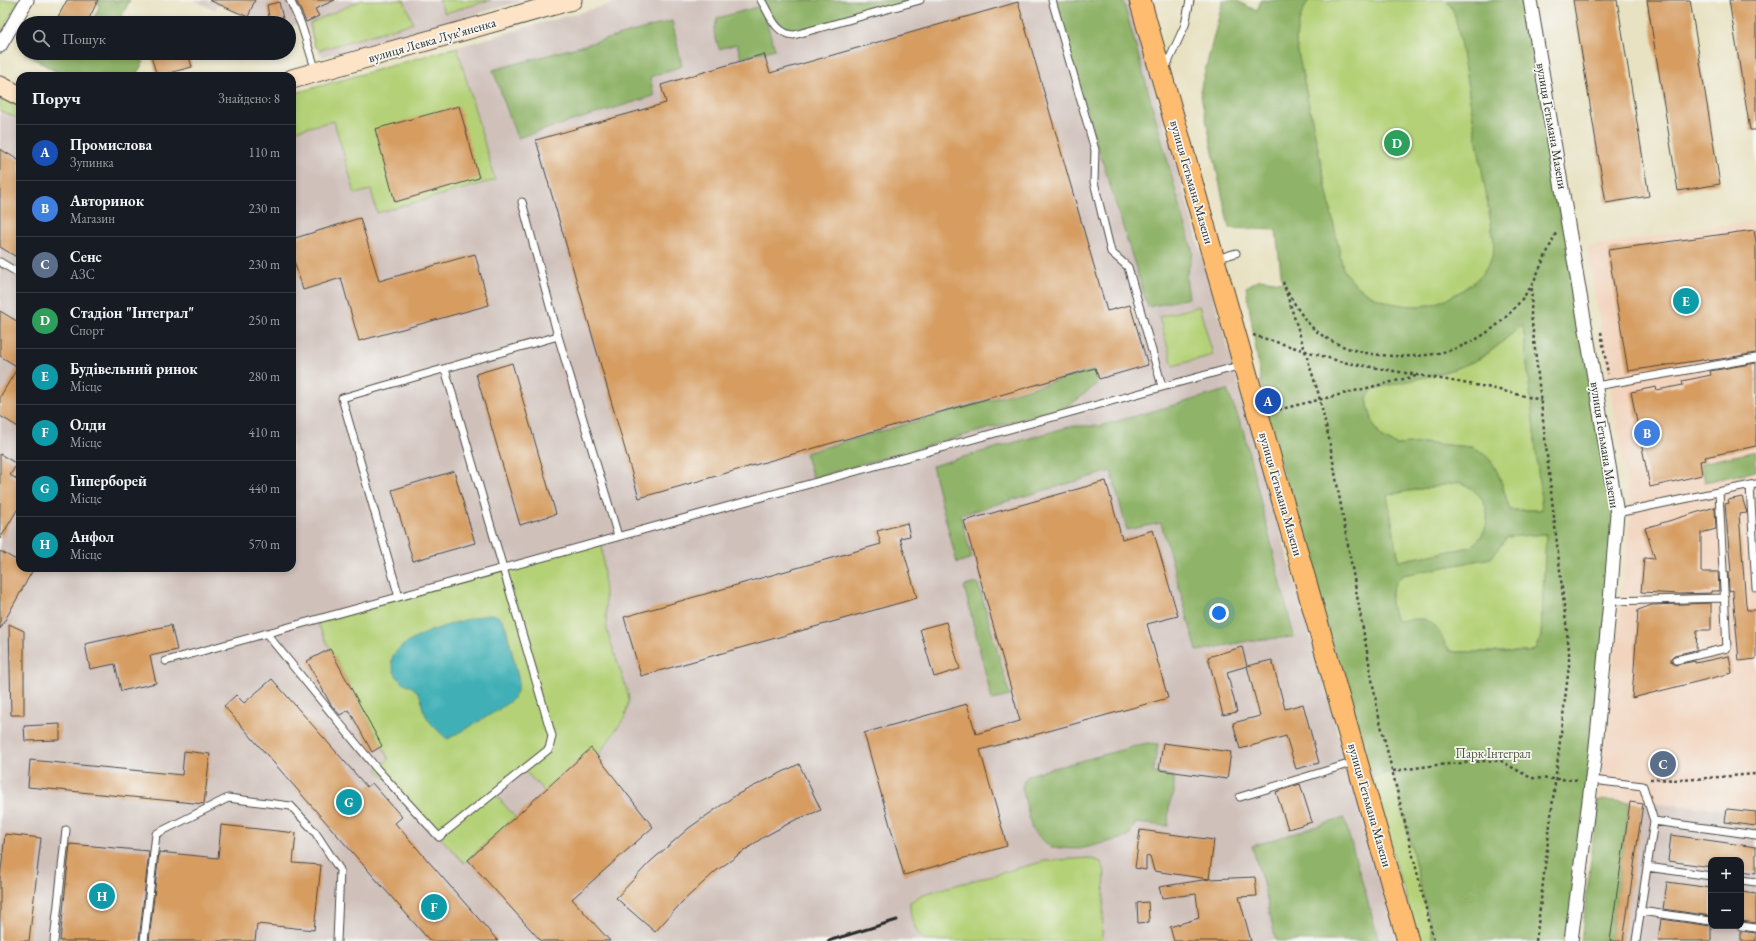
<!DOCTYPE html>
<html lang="uk">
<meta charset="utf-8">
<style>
:root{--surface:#171b24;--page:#20242c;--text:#f1f3f6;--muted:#9ea1a6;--line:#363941;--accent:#0f766e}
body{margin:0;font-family:"EB Garamond",serif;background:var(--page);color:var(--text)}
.controls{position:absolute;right:12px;bottom:12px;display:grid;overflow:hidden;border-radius:8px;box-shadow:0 2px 6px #0003}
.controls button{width:36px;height:36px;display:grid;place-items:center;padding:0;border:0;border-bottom:1px solid var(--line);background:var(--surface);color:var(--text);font:20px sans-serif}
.you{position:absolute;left:1219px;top:613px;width:14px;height:14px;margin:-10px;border:3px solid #fff;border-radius:50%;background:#1a73e8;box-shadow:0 0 0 6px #1a73e833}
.badge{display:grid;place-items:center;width:26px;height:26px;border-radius:50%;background:var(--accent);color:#fff;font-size:13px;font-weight:700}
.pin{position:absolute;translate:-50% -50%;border:2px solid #fff;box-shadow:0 1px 4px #0006}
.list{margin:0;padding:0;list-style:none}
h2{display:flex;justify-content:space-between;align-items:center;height:52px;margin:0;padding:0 16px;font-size:17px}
h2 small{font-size:13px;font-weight:400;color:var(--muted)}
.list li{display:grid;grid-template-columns:26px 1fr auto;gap:12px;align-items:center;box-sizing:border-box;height:56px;padding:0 16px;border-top:1px solid var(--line)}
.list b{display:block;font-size:15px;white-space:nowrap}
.list p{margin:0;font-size:13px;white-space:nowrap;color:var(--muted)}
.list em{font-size:13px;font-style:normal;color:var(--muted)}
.icon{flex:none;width:22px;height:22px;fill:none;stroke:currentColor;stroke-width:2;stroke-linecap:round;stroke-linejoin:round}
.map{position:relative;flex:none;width:1756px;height:941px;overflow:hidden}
.search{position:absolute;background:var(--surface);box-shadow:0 2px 6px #0003;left:16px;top:16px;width:280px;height:44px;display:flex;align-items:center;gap:10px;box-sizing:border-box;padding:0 14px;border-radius:22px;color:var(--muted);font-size:15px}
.panel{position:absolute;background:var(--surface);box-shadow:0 2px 6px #0003;left:16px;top:72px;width:280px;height:500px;border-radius:12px}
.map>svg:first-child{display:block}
.built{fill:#f2d4be}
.industrial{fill:#cfc0ba;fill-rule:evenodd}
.green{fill:#b4d177;stroke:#707e51;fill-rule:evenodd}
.forest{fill:#8fb368;stroke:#5d6f4a;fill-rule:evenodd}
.water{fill:#3fb0b6;stroke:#356e70}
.building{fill:#d69c60}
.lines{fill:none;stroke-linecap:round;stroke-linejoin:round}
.lane-casing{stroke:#474642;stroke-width:9}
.street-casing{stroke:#474642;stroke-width:15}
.secondary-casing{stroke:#474642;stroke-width:21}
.primary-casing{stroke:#474642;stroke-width:23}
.path{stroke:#474642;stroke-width:2.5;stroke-dasharray:3 3;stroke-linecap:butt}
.lane{stroke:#fff;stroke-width:7}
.street{stroke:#fff;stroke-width:13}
.secondary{stroke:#fee4c6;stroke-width:19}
.primary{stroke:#fdbc70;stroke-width:21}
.rail{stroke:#2b2b2b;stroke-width:3}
.labels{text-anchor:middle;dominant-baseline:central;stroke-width:3.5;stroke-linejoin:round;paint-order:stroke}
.street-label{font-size:13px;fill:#2b2b2b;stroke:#f6f6f2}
.park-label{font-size:13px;fill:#4d543e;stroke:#f6f6f2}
</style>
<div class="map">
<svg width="1756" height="941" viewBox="0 0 1756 941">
<rect width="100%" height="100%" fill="#f6f6f2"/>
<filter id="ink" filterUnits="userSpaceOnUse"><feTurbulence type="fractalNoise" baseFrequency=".025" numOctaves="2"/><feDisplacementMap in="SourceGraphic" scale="8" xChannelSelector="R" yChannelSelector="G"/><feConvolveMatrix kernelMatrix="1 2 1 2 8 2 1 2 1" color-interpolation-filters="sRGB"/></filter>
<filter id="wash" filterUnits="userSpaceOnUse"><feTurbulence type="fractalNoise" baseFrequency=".012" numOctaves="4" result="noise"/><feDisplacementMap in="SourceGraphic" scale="16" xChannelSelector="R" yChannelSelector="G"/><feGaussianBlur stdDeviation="0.9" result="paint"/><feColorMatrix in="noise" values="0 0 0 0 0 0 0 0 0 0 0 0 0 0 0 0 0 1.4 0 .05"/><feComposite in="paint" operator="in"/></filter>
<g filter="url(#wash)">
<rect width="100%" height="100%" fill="#e8e2c2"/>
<path class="built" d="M 1756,220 L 1756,812 L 1727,809 L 1598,800 L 1631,510 L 1587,247 Z"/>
<path class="industrial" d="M 193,0 L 526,0 L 323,57 L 314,45 L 305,22 L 289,27 L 289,23 L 257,23 L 218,4 L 215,10 Z
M 624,0 L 1129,0 L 1397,941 L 0,941 L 0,111 L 20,119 L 20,568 L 292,568 L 292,131 L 334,121 L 354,193 L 371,190 L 377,213 L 495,180 L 457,47 Z
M 1630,802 L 1727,809 L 1756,812 L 1756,941 L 1610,941 ZM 1711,860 L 1741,860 L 1741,926 L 1711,926 Z"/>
<path class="green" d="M 0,0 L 19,0 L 0,33 Z
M 362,0 L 404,0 L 413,23 L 320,50 L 314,45 L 310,23 Z
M 439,0 L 491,0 L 445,13 Z
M 1309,0 L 1447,0 L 1453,10 L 1458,29 L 1493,235 C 1494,241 1494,248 1493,254 C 1490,267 1479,279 1467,287 C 1456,295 1442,302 1429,305 C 1398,310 1359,297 1343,269 L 1296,43 C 1296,28 1301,12 1309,0 Z
M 457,47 L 495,180 L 377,213 L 371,190 L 355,194 L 334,121 L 292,131 L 292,94 Z
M 0,98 L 20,106 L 20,119 L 0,111 Z
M 1199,306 L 1213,355 L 1173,366 L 1159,317 Z
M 1523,324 L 1542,510 L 1510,510 C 1501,485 1499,457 1471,447 L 1423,443 L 1397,445 L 1382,438 L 1374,426 L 1369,410 L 1367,398 L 1373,389 C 1404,381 1449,374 1477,360 C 1494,351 1509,336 1523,324 Z
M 1459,482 C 1490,493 1498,526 1471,547 L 1399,561 L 1387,495 Z
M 1546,534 L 1541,637 L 1535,649 L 1528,652 L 1456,652 L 1450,650 L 1422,619 L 1396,622 C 1389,604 1387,588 1403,575 L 1491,558 L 1507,537 Z
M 602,541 L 607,631 L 627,690 L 629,699 L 625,717 L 597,757 L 544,791 L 524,770 L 494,793 L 515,817 L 464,863 L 377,769 L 389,759 L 330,649 L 316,620 ZM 493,614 L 503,620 L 506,628 L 519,682 L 514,696 L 504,705 L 448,739 L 430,631 Z
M 1393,771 L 1434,941 L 1419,941 L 1370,778 Z
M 1089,858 L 1101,862 L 1105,873 L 1102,937 L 1103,941 L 923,941 C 915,928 909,918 910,902 L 923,894 L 1045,861 Z"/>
<path class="forest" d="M 96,0 L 130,0 L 118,23 L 92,23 L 99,7 L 98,1 Z
M 761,0 L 920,0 L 785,34 Z
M 1052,0 L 1123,0 L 1193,253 L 1186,277 L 1189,298 L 1148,307 Z
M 1223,0 L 1235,0 L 1257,11 L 1261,0 L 1309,0 C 1301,12 1296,28 1296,43 L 1343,269 C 1359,297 1398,310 1429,305 C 1442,302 1456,295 1467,287 C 1479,279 1490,267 1493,253 C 1494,248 1494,241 1493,235 L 1458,29 L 1453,10 L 1447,0 L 1530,0 L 1617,513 L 1569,941 L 1434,941 L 1393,771 L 1370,778 L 1266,413 L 1246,287 L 1260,279 L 1282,282 L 1276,230 L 1229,228 L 1200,91 ZM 1523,324 L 1542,510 L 1510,510 C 1501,485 1499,457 1471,447 L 1423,443 L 1397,445 L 1382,438 L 1374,426 L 1369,410 L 1367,398 L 1373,389 C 1405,381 1448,374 1476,360 C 1494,351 1508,336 1523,324 ZM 1459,482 C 1490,493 1498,526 1471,547 L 1399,561 L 1387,495 ZM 1546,534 L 1541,637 L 1535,649 L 1528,652 L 1457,652 L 1450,651 C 1442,640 1436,619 1421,619 C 1413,618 1404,621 1396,621 C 1389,604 1387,588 1403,575 L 1491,558 L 1507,537 Z
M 761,6 L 775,49 L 741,58 L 737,44 L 719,49 L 714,32 L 717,18 Z
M 672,21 L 682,66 L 650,77 L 654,96 L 517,138 L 493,70 Z
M 25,53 L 127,53 L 144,62 L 135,76 L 63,76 Z
M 1094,370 L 1097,384 L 1069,406 L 813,478 L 805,453 Z
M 1227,390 L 1243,429 L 1294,637 L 1254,640 L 1197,651 L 1161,523 L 1127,530 L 1111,471 L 960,515 L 972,558 L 957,563 L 932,466 L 1072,426 L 1100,426 Z
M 1756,451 L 1756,471 L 1705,482 L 1701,463 Z
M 978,583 L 1010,696 L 992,700 L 964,586 Z
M 1147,743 L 1158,744 L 1153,773 L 1174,777 L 1174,794 L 1169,804 L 1168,826 L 1136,823 L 1128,837 L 1080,849 L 1051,848 L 1032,830 L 1022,787 L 1024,781 L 1028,775 Z
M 1598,800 L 1630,802 L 1610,941 L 1581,941 Z
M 1344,818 L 1379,941 L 1276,941 L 1264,887 L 1252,846 Z"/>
<path class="water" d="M 493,614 C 500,617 503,620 506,628 L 519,682 C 518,687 517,693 514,697 C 504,709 463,730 447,739 C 439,731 428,723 424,711 C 421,706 423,700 419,694 C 411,681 397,688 392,664 C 386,639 474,616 493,614 Z"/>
<g id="blocks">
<path class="building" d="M 67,0 L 98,0 L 87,23 L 70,23 L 58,17 Z
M 209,0 L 255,0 L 248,17 Z
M 296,0 L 335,0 L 315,9 L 319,16 L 306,22 Z
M 1573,0 L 1617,0 L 1649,196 L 1606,203 Z
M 1647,0 L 1690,0 L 1720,184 L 1678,191 Z
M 1729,0 L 1756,0 L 1756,130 L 1750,130 Z
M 279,2 L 284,23 L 270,23 L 267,5 Z
M 1018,2 L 1107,311 L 1130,305 L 1148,365 L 1099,379 L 1095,368 L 639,498 L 536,140 L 666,103 L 661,85 L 764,54 L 770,73 Z
M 150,53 L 188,53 L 192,67 L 157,76 Z
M 459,106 L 479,178 L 395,202 L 375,129 Z
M 0,149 L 20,161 L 20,259 L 0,247 Z
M 360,218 L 379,281 L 475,254 L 489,305 L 359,341 L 341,278 L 303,290 L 292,254 L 292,239 Z
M 1754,230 L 1756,241 L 1756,353 L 1708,361 L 1708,359 L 1628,371 L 1608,250 Z
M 0,311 L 20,323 L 20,428 L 0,416 L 0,397 L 18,367 L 0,356 Z
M 512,363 L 556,514 L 520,525 L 476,374 Z
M 1756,363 L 1756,446 L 1705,457 L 1706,460 L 1700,461 L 1702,475 L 1650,487 L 1631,392 L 1656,387 L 1657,390 L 1683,385 L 1682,381 L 1711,375 L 1710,371 Z
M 0,454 L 17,464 L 10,475 L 20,481 L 20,505 L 0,539 Z
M 454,471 L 475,543 L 413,561 L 392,490 Z
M 1106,481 L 1122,539 L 1153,530 L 1178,616 L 1147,624 L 1168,698 L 980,750 L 1007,846 L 904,875 L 864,733 L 967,704 L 976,734 L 1020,721 L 964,521 Z
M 1742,497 L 1747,513 L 1739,514 L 1746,605 L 1747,610 L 1756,610 L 1756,659 L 1739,661 L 1733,593 L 1733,590 L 1729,591 L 1728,572 L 1731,572 L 1725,504 L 1729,503 L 1728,500 Z
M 1715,507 L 1716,529 L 1701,533 L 1701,572 L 1718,572 L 1719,591 L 1711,591 L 1711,593 L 1679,594 L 1641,592 L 1644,558 L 1655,559 L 1645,528 Z
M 907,523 L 910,536 L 900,538 L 917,598 L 641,676 L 624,617 L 881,544 L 877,531 Z
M 0,551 L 20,562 L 20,568 L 34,568 L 0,629 Z
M 1711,603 L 1711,630 L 1697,630 L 1696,650 L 1674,655 L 1671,658 L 1671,662 L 1675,665 L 1695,661 L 1695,663 L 1729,656 L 1732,673 L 1632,698 L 1638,610 L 1652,605 Z
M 946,622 L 960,669 L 934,677 L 920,629 Z
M 9,624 L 24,631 L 24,715 L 11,715 Z
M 171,625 L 177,650 L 150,656 L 156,683 L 121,691 L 115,664 L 90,669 L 85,644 Z
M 1242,647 L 1247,666 L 1227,672 L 1237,712 L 1223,715 L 1208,657 Z
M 330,649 L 382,746 L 372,752 L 349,710 L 340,715 L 331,705 L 307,661 Z
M 1272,660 L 1285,709 L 1303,704 L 1319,763 L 1296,769 L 1286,736 L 1240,749 L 1233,723 L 1260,716 L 1247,666 Z
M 272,679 L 367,787 L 372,783 L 402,817 L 395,823 L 498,941 L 430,941 L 224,706 L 236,695 L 244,703 Z
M 60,724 L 60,740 L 25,741 L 24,726 Z
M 1163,743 L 1231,752 L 1227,779 L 1159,770 Z
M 591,748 L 653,827 L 572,899 L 610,941 L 541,941 L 468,860 Z
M 184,751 L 210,754 L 204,804 L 28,787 L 30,760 L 182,775 Z
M 799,764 L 821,810 L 795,820 L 762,838 L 716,871 L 682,902 L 655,932 L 616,898 L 650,862 L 689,828 L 736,795 Z
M 1300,784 L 1312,822 L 1288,829 L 1276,792 Z
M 1630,802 L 1643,804 L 1623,941 L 1610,941 Z
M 1727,809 L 1756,812 L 1756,826 L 1725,822 Z
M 221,825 L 296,833 L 293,863 L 321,865 L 314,930 L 257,924 L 255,941 L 149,941 L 159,852 L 218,858 Z
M 1140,830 L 1214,840 L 1209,879 L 1154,871 L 1150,856 L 1146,857 L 1146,870 L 1135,868 Z
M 5,834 L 41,838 L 29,941 L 0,941 L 0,879 Z
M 1671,835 L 1756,847 L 1756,873 L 1741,871 L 1741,860 L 1711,860 L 1711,867 L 1668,861 Z
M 70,844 L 149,851 L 139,941 L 60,941 Z
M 1255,877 L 1257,896 L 1239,897 L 1251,941 L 1174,941 L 1170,927 L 1199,918 L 1196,894 L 1162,898 L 1159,887 L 1209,879 Z
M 1667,882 L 1711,888 L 1711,916 L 1663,909 Z
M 1741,892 L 1756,894 L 1756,923 L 1741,921 Z
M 1148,902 L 1149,922 L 1138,923 L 1137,903 Z
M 1661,919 L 1711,926 L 1711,941 L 1658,941 Z
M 1741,931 L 1756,933 L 1756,941 L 1741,941 Z"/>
</g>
</g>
<g filter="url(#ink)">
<use href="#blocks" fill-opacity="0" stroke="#474642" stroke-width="1"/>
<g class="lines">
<g class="lane-casing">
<path id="lane" d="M 290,0 L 301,24 L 316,71
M 761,0 C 770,14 775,34 794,35 L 920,0
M 1052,0 L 1095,150 L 1094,182 L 1111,252 L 1128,267 L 1162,386
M 1165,69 L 1185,25 L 1190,0
M 522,202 L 558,336 L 618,536
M 1216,259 L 1236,253
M 0,262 L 20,274
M 1596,386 L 1756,358
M 1750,485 L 1756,588
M 1617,513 L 1756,484
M 399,597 L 342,398 L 558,336
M 1610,601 L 1725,598
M 266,633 L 377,769 L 439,837 L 549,749 L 552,736 L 445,369
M 1676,660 L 1727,648 L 1719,492
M 166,661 L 1242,365
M 1592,780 L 1643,786 L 1654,821
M 1240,797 L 1355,762
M 1647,867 L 1711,876
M 1741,880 L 1756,882
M 1640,911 L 1711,921
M 1741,926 L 1756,928
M 54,941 L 66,830
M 144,941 L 156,834 L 228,798 L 291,806 L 315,832 L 340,870 L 337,941
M 1636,941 L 1654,821 L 1756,835"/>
</g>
<g class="street-casing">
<path id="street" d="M 1530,0 L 1617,513 L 1610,601 L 1596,746 L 1571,941
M 0,46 L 27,0"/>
</g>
<g class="secondary-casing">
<path id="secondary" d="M 292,79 L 572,0
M 0,86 L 20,96"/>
</g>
<g class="primary-casing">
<path id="primary" d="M 1140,0 L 1408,941"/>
</g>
<path class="path" d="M 1283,282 L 1318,392 L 1329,439 L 1378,713 L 1434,941
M 1285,287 C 1293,301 1302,318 1314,329 C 1332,345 1358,353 1381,355 C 1447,362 1495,341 1532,285
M 1601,332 L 1608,374
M 1253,335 L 1342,362 L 1487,387 L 1541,400
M 1273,411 L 1416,376
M 1393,771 L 1437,765 L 1484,761 L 1501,761 L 1531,778 L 1579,780
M 1650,779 L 1683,780 L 1756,774
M 1536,941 L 1569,666 L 1569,650 L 1531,314 L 1532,285 L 1556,233"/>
<use href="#lane" class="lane"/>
<use href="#street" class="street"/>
<use href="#secondary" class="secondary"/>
<use href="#primary" class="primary"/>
<path class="rail" d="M 828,941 L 897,920"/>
</g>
</g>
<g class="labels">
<g class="street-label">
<text transform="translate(432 40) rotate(-16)">вулиця Левка Лукʼяненка</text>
<text transform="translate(1552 126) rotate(80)">вулиця Гетьмана Мазепи</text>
<text transform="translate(1192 182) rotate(74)">вулиця Гетьмана Мазепи</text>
<text transform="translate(1605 445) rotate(81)">вулиця Гетьмана Мазепи</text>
<text transform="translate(1281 494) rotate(74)">вулиця Гетьмана Мазепи</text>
<text transform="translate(1370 805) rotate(74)">вулиця Гетьмана Мазепи</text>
</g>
<g class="park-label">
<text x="1493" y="753">Парк Інтеграл</text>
</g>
</g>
</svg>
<div class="controls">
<button>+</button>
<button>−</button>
</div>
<div class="you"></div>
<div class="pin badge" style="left:1268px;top:401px;background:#1a4fb4">A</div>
<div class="pin badge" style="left:1647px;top:433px;background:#3f7fe0">B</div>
<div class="pin badge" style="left:1663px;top:764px;background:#5c6f8a">C</div>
<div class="pin badge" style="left:1397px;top:143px;background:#2e9e5b">D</div>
<div class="pin badge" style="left:1686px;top:301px;background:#0f9aa8">E</div>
<div class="pin badge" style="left:434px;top:907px;background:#0f9aa8">F</div>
<div class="pin badge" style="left:349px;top:802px;background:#0f9aa8">G</div>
<div class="pin badge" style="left:102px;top:896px;background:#0f9aa8">H</div>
<div class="search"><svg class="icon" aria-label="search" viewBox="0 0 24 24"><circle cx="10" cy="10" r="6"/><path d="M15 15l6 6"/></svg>Пошук</div>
<section class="panel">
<h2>Поруч<small>Знайдено: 8</small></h2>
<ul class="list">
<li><span class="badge" style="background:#1a4fb4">A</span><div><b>Промислова</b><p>Зупинка</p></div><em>110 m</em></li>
<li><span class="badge" style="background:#3f7fe0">B</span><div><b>Авторинок</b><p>Магазин</p></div><em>230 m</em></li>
<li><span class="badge" style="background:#5c6f8a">C</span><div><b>Сенс</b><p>АЗС</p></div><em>230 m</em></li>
<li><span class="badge" style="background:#2e9e5b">D</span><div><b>Стадіон &quot;Інтеграл&quot;</b><p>Спорт</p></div><em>250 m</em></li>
<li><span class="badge" style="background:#0f9aa8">E</span><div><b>Будівельний ринок</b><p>Місце</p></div><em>280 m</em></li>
<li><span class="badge" style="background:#0f9aa8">F</span><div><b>Олди</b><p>Місце</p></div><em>410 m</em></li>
<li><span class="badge" style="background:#0f9aa8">G</span><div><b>Гиперборей</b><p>Місце</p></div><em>440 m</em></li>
<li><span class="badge" style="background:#0f9aa8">H</span><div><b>Анфол</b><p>Місце</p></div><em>570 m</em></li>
</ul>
</section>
</div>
